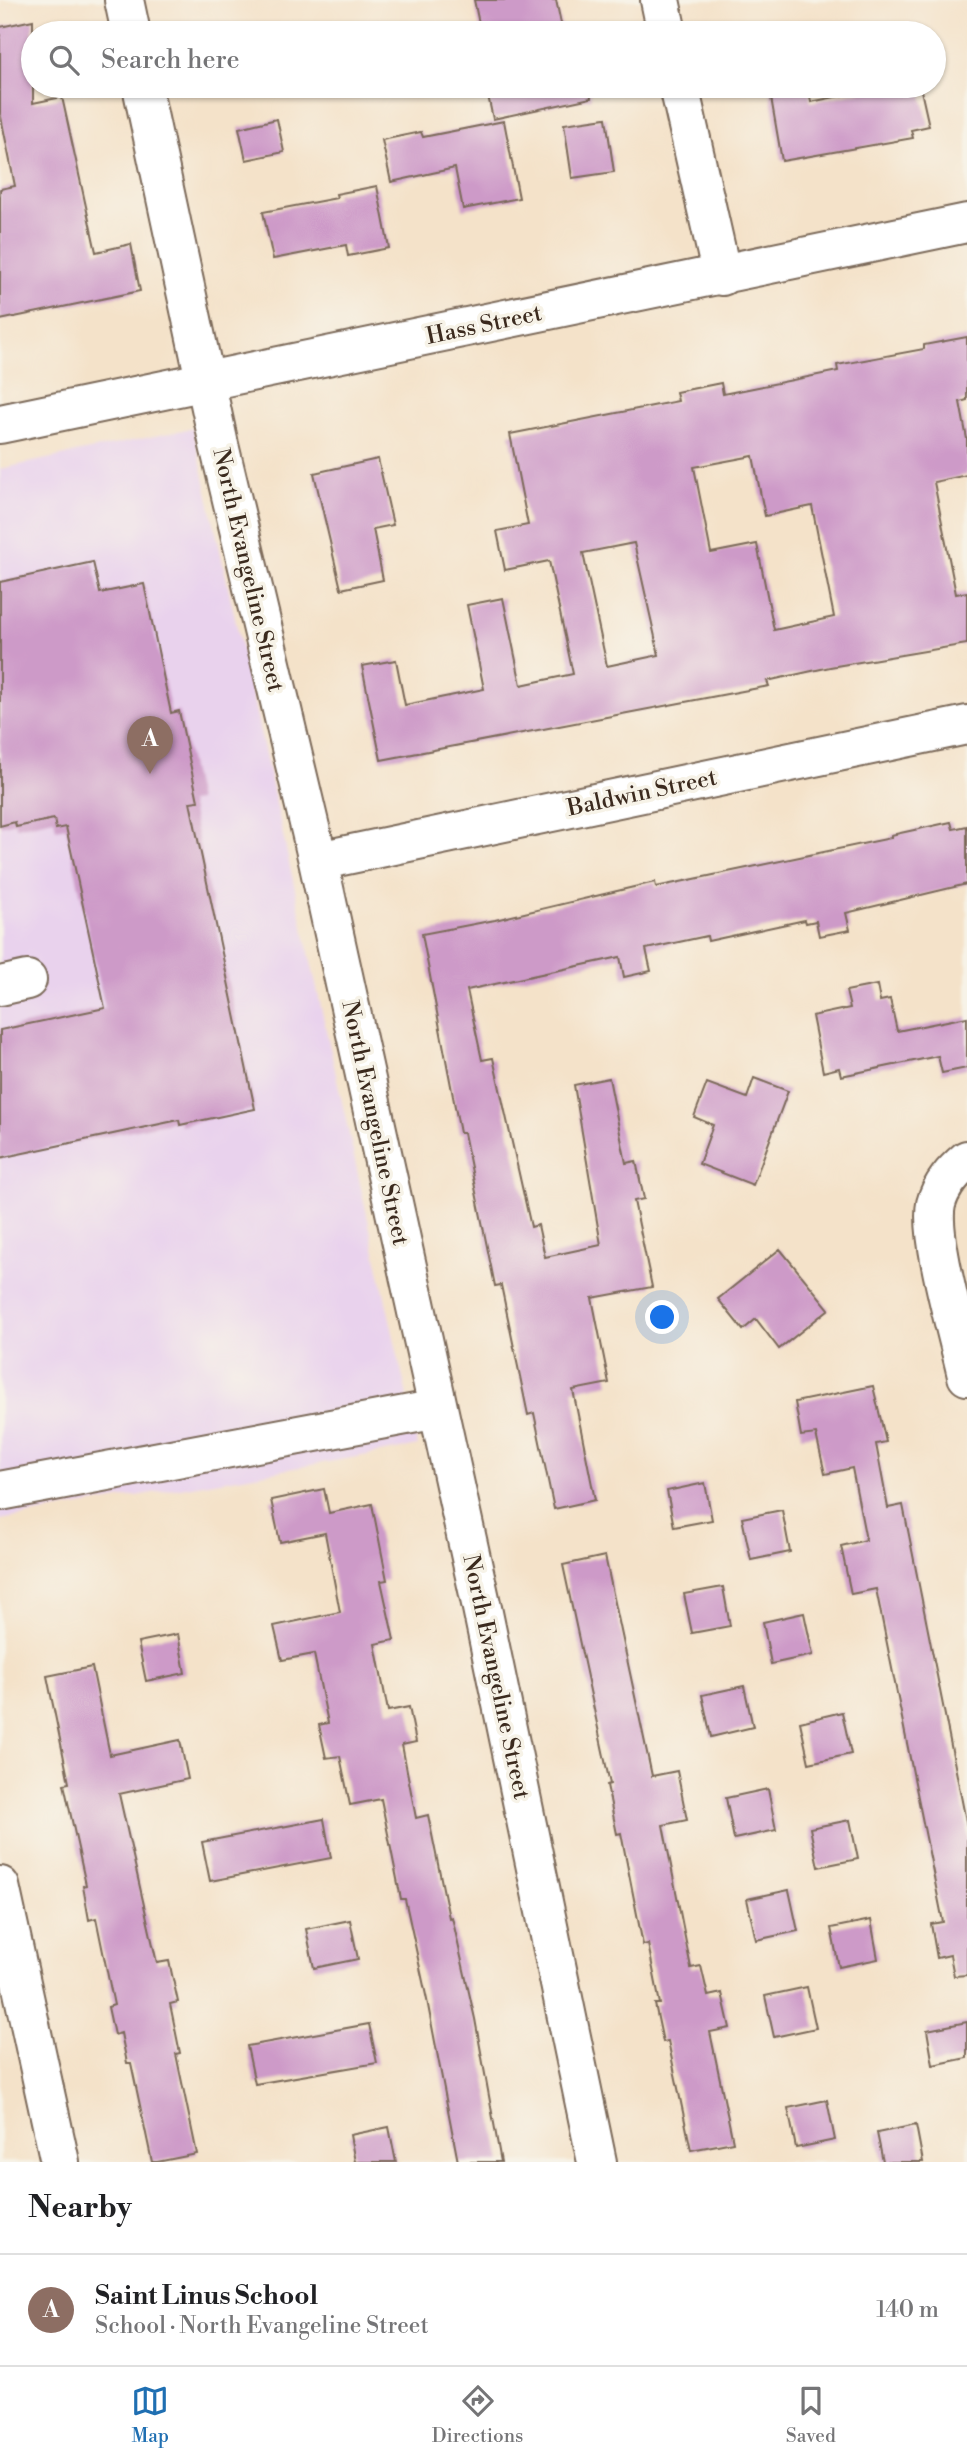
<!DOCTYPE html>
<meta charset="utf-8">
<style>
:root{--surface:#fff;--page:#f2f2f2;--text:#202124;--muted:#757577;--line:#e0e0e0;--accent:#1f6fb2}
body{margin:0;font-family:"Libre Bodoni",serif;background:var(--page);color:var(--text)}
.you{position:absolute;left:663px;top:1318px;width:24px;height:24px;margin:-18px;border:5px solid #fff;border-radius:50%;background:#1a73e8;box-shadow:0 0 0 10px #1a73e833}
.badge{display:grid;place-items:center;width:46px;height:46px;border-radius:50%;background:var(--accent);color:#fff;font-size:23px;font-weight:700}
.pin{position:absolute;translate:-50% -58px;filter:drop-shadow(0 2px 4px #0008)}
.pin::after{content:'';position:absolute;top:37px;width:24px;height:21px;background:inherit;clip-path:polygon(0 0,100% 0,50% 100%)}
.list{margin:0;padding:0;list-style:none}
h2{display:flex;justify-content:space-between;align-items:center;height:91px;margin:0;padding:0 28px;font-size:30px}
h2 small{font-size:23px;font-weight:400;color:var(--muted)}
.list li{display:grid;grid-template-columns:46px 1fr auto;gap:21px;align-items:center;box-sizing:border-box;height:112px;padding:0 28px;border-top:2px solid var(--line)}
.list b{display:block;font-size:26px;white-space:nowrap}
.list p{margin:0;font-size:23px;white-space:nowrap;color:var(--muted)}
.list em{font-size:23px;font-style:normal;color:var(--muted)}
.icon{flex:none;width:38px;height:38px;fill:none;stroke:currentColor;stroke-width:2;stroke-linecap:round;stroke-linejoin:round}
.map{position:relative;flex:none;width:967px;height:2162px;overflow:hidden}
.search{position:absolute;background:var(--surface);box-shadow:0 2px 5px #0004;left:21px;right:21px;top:21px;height:77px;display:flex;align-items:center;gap:18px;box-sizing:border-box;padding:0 24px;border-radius:38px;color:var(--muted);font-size:26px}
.sheet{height:203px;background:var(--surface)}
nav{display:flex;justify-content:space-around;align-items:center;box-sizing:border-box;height:98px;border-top:2px solid var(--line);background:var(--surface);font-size:19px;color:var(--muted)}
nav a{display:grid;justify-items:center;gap:4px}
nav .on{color:var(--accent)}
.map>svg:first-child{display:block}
.built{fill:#e9d2ed}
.building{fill:#cd9ac8;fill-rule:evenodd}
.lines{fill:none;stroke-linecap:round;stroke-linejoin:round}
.minor-casing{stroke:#7c6a5a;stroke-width:42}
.minor{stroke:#fff;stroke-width:38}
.labels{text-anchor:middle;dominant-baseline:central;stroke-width:7;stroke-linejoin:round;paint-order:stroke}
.street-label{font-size:23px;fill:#3b2a1e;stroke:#f7f3e8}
</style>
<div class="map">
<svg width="967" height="2162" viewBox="0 0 967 2162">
<rect width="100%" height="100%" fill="#f7f3e8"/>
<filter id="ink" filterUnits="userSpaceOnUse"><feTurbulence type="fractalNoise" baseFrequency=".0143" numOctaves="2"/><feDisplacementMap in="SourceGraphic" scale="14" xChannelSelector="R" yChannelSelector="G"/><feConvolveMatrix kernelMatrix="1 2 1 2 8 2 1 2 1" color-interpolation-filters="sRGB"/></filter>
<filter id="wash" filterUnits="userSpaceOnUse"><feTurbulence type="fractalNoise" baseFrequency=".00686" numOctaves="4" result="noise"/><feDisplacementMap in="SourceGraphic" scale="28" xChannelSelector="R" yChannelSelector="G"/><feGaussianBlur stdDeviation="1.57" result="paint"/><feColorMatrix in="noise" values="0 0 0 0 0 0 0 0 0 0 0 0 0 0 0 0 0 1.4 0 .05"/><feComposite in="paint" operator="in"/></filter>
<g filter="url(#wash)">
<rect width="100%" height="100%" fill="#f4e2c9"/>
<path class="built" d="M 193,428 L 418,1446 L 0,1520 L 0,469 Z"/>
<g id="blocks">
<path class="building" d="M 474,0 L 556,0 L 563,33 L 481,33 Z
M 33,20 L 33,103 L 62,97 L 96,252 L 131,244 L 140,291 L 0,320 L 0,189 L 15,186 L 0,112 L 0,27 Z
M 486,86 L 590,86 L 591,98 L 493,119 Z
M 769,86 L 808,86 L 811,102 L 887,86 L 920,86 L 929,126 L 911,130 L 913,138 L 782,161 Z
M 606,118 L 614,172 L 572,178 L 564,124 Z
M 277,119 L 284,152 L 246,160 L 239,128 Z
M 504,121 L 519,198 L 463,209 L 455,168 L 391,182 L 382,140 L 421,132 L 423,137 Z
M 377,186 L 389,248 L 348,256 L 346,245 L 273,259 L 263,212 L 337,198 L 336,194 Z
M 967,337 L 967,400 L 960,402 L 967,439 L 967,475 L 934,482 L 956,594 L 967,592 L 967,644 L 830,667 L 767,681 L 769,686 L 381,760 L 362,666 L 396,660 L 405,705 L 484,689 L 467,605 L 503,598 L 521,685 L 573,674 L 549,561 L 505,570 L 497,531 L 528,525 L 510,434 L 678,401 L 676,392 L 721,383 L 723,394 L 838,371 L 837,365 L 924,349 L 924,345 ZM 753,456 L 765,516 L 812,506 L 834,617 L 774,630 L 757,544 L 711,553 L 694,467 ZM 634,543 L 659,655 L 607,666 L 583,553 Z
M 378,459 L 393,525 L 373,529 L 383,580 L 341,589 L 314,473 Z
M 93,562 L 100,593 L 144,584 L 171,713 L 179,711 L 198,801 L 190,802 L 255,1109 L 180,1125 L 179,1120 L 0,1158 L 0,1030 L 105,1008 L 66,827 L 56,829 L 54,819 L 16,827 L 15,822 L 0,826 L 0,582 Z
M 951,822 L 953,829 L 967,826 L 967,884 L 846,913 L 850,930 L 819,936 L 816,921 L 806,923 L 805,920 L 708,941 L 707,936 L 646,949 L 651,971 L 624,977 L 620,957 L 467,990 L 482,1060 L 493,1058 L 531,1227 L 538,1225 L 545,1257 L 601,1245 L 574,1085 L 609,1078 L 626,1163 L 636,1161 L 644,1199 L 634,1201 L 652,1287 L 592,1298 L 609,1383 L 573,1390 L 595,1500 L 554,1509 L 534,1413 L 528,1415 L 501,1285 L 495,1286 L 464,1133 L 460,1133 L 422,934 L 495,920 L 655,882 L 656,887 L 891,838 L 891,835 Z
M 877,985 L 880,1001 L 890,999 L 897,1031 L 967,1017 L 967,1068 L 942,1073 L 938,1056 L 841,1076 L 839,1068 L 823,1072 L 812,1016 L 850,1008 L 846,991 Z
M 754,1078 L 788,1091 L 753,1185 L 699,1164 L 713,1125 L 694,1117 L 707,1083 L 747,1098 Z
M 780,1249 L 829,1309 L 779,1349 L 756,1319 L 743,1330 L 718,1299 Z
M 873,1386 L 886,1442 L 876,1444 L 888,1508 L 903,1505 L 967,1826 L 967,1975 L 954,1976 L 950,1955 L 937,1958 L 931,1924 L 943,1922 L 876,1589 L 851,1594 L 841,1546 L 866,1540 L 852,1468 L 825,1474 L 816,1434 L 801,1436 L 795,1402 Z
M 705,1483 L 712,1520 L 674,1527 L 667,1491 Z
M 324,1489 L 329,1513 L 372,1504 L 387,1580 L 381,1581 L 394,1640 L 375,1644 L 388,1711 L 409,1707 L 416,1742 L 402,1745 L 416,1818 L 428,1815 L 449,1918 L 452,1917 L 475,2019 L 501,2162 L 458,2162 L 427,2000 L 405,1899 L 401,1899 L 381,1799 L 350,1805 L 340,1756 L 326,1758 L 319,1725 L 328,1723 L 314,1654 L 282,1660 L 274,1626 L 340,1612 L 325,1533 L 280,1542 L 271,1500 Z
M 782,1510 L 790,1552 L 751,1560 L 742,1518 Z
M 605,1556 L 652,1776 L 677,1771 L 687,1820 L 663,1825 L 691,1968 L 701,1966 L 708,1996 L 722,1993 L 730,2028 L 710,2032 L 733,2142 L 691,2150 L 668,2041 L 663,2042 L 655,2004 L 660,2004 L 648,1944 L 643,1945 L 621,1833 L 617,1834 L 607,1785 L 610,1784 L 563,1565 Z
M 723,1587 L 730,1626 L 692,1633 L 684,1594 Z
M 804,1613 L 813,1655 L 771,1664 L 763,1622 Z
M 178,1634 L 185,1673 L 146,1681 L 138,1642 Z
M 92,1667 L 110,1755 L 180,1740 L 188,1779 L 119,1794 L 157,1963 L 169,1961 L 178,2002 L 170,2004 L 180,2053 L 176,2054 L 197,2154 L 157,2162 L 152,2162 L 131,2063 L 127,2063 L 121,2033 L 114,2035 L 108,2007 L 114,2005 L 96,1918 L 89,1920 L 83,1886 L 86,1885 L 64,1784 L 69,1783 L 47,1676 Z
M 744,1686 L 753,1727 L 711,1737 L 702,1695 Z
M 842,1712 L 851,1754 L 809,1763 L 800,1722 Z
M 768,1789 L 776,1830 L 734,1839 L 726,1798 Z
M 324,1819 L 331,1858 L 210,1881 L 202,1842 Z
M 850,1820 L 858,1859 L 818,1867 L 810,1828 Z
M 789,1890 L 798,1931 L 756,1940 L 747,1899 Z
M 350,1920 L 358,1959 L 314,1968 L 306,1929 Z
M 871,1920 L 878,1959 L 839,1967 L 831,1928 Z
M 807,1987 L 816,2028 L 774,2037 L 765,1996 Z
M 967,2022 L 967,2058 L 933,2065 L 927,2030 Z
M 369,2024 L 377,2063 L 255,2084 L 247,2046 Z
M 827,2100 L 835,2140 L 796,2148 L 788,2108 Z
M 916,2125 L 923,2162 L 883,2162 L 877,2133 Z
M 389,2127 L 396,2162 L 355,2162 L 350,2135 Z"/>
</g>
</g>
<g filter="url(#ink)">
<use href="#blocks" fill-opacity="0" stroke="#7c6a5a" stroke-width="2"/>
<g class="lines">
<g class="minor-casing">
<path id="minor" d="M 124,0 L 131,33
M 660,0 L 667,33
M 142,86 L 219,445 L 318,861 L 482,1608 L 597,2162
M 679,86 L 722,276
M 0,424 L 967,223
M 318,861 L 967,725
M 0,986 L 27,980
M 967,1160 C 953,1172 941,1185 936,1204 C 929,1237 959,1338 967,1376
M 0,1491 L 438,1409
M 0,1886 L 60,2162"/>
</g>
<use href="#minor" class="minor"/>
</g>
</g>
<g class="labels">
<g class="street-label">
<text transform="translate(484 325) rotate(-12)">Hass Street</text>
<text transform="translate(248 570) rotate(77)">North Evangeline Street</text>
<text transform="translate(642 793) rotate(-12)">Baldwin Street</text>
<text transform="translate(375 1123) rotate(78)">North Evangeline Street</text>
<text transform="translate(496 1677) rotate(78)">North Evangeline Street</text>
</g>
</g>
</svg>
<div class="you"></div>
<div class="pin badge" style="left:150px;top:774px;background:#8d6e63">A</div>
<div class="search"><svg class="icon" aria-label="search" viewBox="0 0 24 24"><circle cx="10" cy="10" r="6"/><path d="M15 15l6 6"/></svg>Search here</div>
</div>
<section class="sheet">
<h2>Nearby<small></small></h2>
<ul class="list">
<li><span class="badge" style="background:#8d6e63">A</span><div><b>Saint Linus School</b><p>School · North Evangeline Street</p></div><em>140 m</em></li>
</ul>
</section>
<nav>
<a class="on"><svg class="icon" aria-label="map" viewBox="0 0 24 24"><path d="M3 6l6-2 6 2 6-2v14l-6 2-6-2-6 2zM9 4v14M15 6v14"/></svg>Map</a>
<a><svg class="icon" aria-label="directions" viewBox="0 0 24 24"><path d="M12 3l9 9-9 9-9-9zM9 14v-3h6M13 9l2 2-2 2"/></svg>Directions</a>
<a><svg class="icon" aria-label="saved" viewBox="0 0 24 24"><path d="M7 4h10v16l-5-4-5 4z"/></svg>Saved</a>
</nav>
